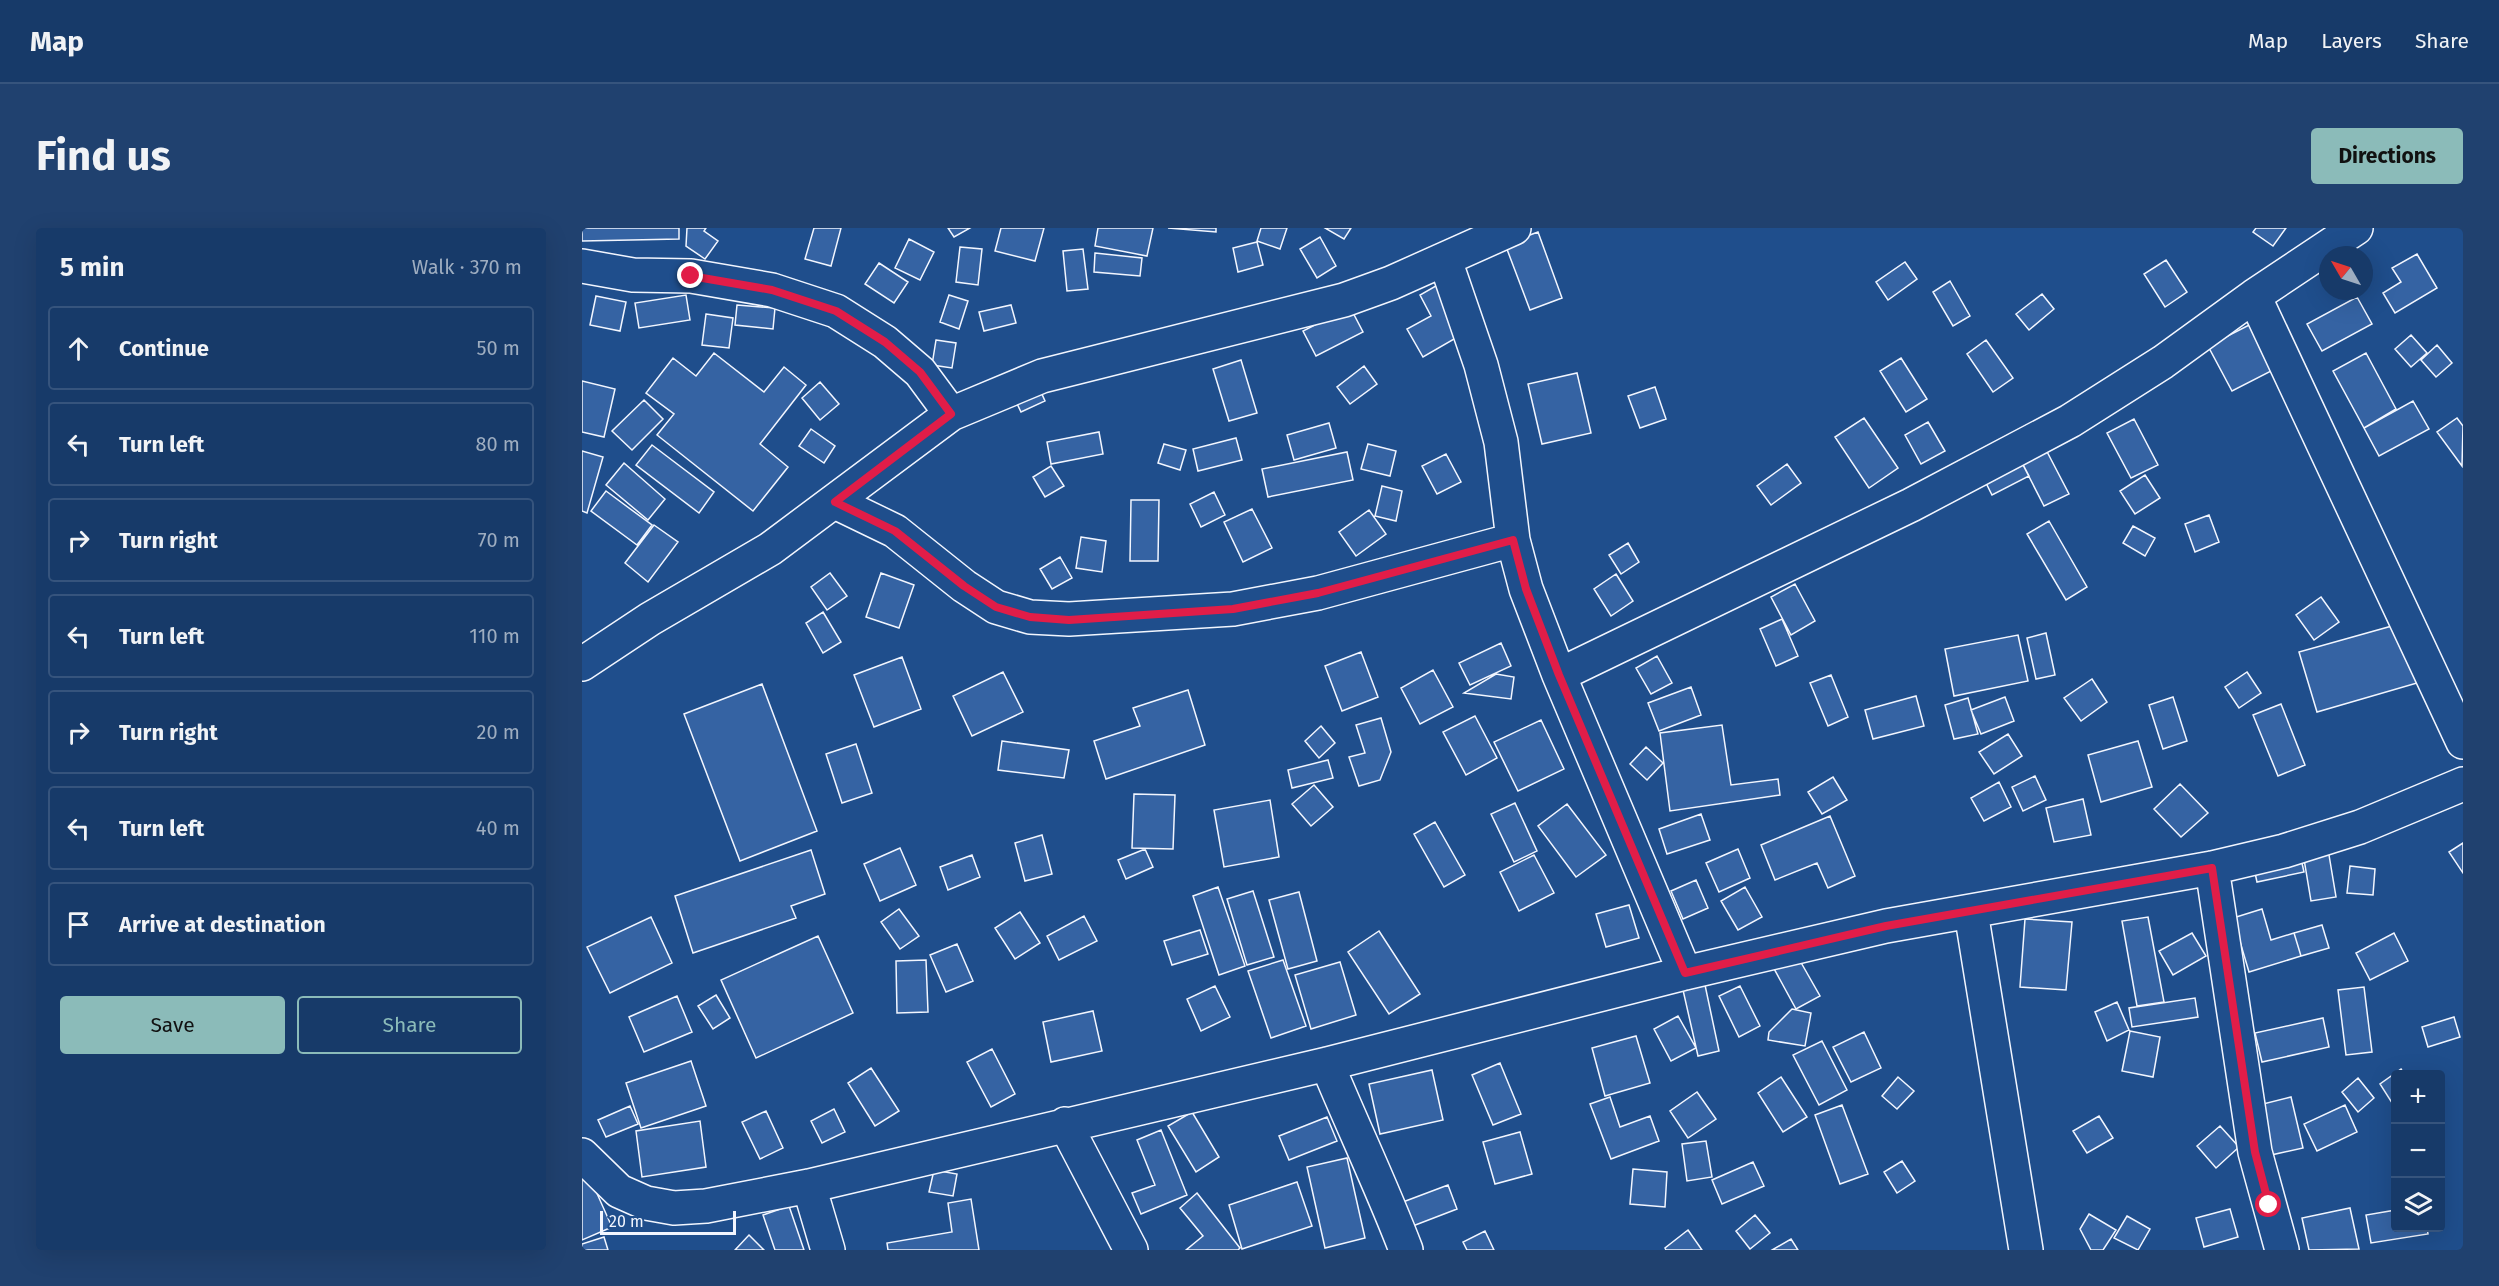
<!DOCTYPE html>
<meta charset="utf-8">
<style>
:root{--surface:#173a69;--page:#20416f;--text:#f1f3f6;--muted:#9eadc0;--line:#36547d;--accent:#8bbbb9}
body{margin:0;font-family:"Fira Sans",sans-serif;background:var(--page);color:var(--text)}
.controls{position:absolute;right:18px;bottom:18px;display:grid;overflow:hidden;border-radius:6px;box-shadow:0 6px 24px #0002}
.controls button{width:54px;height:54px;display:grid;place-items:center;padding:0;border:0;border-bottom:2px solid var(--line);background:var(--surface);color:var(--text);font:30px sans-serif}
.compass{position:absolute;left:1737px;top:18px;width:54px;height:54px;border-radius:50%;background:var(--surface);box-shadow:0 6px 24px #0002;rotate:309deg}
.scale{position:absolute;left:18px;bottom:15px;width:136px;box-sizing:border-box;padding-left:6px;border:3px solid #f2f6ff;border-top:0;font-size:16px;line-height:21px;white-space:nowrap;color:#f2f6ff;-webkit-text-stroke:4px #1f4e8c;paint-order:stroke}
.stop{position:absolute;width:18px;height:18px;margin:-14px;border:4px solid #e11d48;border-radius:50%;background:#fff}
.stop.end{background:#e11d48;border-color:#fff;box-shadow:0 2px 6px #0008}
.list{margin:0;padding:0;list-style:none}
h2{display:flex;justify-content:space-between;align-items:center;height:78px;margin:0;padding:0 24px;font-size:26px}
h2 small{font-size:20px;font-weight:400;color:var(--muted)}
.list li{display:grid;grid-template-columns:39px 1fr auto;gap:18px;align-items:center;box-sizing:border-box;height:84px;margin:0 12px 12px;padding:0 12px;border:2px solid var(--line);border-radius:6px}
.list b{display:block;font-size:22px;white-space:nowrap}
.list em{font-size:20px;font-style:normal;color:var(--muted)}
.actions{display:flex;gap:12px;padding:18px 24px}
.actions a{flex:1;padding:14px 0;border:2px solid var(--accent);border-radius:6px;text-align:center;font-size:21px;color:var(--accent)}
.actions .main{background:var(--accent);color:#111}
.icon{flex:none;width:33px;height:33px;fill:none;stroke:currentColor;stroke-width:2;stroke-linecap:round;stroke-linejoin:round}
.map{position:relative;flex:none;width:1881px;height:1022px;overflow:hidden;border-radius:6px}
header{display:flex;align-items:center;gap:36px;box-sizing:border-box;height:84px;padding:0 30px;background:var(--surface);border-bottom:2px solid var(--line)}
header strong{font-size:28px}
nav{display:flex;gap:33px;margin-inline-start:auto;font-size:21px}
.intro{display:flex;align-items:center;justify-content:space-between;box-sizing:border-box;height:144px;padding:0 36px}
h1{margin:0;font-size:42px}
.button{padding:15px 27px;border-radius:6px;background:var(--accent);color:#111;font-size:21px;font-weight:700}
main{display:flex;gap:36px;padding:0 36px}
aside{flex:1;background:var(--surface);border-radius:6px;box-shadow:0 6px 24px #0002}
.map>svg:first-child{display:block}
.building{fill:#3563a3;stroke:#f2f6ff;stroke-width:1.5}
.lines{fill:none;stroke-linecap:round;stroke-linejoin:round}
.street-casing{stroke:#f2f6ff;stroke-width:36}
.street{stroke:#1f4e8c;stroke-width:33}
.route{stroke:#e11d48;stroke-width:8}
</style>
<header>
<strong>Map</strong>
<nav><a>Map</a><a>Layers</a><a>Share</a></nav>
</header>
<div class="intro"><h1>Find us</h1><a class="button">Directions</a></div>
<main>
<aside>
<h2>5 min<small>Walk · 370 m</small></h2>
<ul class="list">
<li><svg class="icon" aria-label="ahead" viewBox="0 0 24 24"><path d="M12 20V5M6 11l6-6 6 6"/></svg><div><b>Continue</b></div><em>50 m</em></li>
<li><svg class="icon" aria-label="left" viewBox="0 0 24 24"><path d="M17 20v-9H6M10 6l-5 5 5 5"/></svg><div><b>Turn left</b></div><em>80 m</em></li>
<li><svg class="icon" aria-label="right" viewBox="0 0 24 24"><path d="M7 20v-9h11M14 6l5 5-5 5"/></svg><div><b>Turn right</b></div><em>70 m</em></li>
<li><svg class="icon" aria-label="left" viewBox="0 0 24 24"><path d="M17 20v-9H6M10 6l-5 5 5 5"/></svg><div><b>Turn left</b></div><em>110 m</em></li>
<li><svg class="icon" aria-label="right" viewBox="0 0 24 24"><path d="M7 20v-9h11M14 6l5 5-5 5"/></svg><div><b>Turn right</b></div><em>20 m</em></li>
<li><svg class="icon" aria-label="left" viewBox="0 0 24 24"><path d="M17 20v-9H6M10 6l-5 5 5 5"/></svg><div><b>Turn left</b></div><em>40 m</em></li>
<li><svg class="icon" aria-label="arrive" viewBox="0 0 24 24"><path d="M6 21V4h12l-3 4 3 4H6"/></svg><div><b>Arrive at destination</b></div></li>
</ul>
<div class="actions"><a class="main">Save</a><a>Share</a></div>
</aside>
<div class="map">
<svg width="1881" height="1022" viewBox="0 0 1881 1022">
<rect width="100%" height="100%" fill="#1f4e8c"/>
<path class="building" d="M 0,0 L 97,0 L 97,11 L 0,13 Z
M 105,0 L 124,0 L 122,3 L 136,13 L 123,31 L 104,18 Z
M 232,0 L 259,0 L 249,38 L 223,31 Z
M 366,0 L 388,0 L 372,9 Z
M 419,0 L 462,0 L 453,33 L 413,23 Z
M 516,0 L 571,0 L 565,28 L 513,18 Z
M 586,0 L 634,0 L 634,4 Z
M 679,0 L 705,0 L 698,21 L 675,13 Z
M 743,0 L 769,0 L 762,11 Z
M 1674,0 L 1704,0 L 1691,18 L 1671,4 Z
M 956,4 L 980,70 L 948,82 L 923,16 Z
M 738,9 L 754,38 L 735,50 L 718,21 Z
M 327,11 L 352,24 L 338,52 L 313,40 Z
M 675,14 L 681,37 L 656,44 L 651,20 Z
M 378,19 L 400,21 L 396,57 L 374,54 Z
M 501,21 L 506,61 L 485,63 L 481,23 Z
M 513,25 L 560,30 L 558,48 L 512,44 Z
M 1835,26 L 1855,60 L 1813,85 L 1801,65 L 1819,54 L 1810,40 Z
M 1584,32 L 1605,64 L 1583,79 L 1562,46 Z
M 1323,34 L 1335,51 L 1306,72 L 1294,54 Z
M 297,35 L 326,54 L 312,75 L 283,56 Z
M 1368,53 L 1388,88 L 1371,98 L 1351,64 Z
M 859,55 L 886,103 L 841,129 L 825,101 L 849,88 L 838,67 Z
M 1460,66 L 1472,81 L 1447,102 L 1434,86 Z
M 104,67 L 108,92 L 57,100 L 53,75 Z
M 367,67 L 386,73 L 377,101 L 358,94 Z
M 14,68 L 44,74 L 38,103 L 8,97 Z
M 1775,69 L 1790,96 L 1740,123 L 1725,96 Z
M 155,77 L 193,80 L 191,101 L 153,97 Z
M 429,77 L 434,95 L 402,103 L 397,84 Z
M 768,79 L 781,104 L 734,128 L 721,103 Z
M 124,86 L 151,90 L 147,120 L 120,117 Z
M 1671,95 L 1695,140 L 1650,163 L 1626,118 Z
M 1829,107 L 1845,125 L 1829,139 L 1813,121 Z
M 354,112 L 374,115 L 370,140 L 350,137 Z
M 1404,112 L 1431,150 L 1411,164 L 1385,126 Z
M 1855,117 L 1870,135 L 1854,149 L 1839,132 Z
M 132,125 L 182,164 L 202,139 L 224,157 L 178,216 L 206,239 L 171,283 L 75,207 L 92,186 L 64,165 L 91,130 L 114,148 Z
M 1784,125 L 1814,181 L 1782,200 L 1751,143 Z
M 1319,130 L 1345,171 L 1324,184 L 1298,143 Z
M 659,132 L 675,185 L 647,193 L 631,141 Z
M 782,138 L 795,156 L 768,176 L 755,159 Z
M 995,145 L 1009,205 L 960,216 L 946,156 Z
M 0,153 L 33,161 L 22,209 L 0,204 Z
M 454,153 L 463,173 L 439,184 L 430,165 Z
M 238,154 L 257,176 L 238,192 L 220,170 Z
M 1073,159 L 1084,191 L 1058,200 L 1046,168 Z
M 62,172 L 81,191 L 50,222 L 30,203 Z
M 1831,173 L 1847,201 L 1797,228 L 1782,200 Z
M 1282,190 L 1316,240 L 1287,260 L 1253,209 Z
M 1875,190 L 1881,198 L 1880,238 L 1855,204 Z
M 1552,191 L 1576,237 L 1549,250 L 1525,205 Z
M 1346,194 L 1363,223 L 1339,236 L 1323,207 Z
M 747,195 L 754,220 L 712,232 L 705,207 Z
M 229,201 L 253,218 L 242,235 L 217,218 Z
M 517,204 L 521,226 L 469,236 L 465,214 Z
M 654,210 L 660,232 L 616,243 L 611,221 Z
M 582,216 L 604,222 L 598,242 L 576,235 Z
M 786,216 L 814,223 L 808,248 L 779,241 Z
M 1461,216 L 1487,266 L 1462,278 L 1437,229 Z
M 70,217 L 132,264 L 117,285 L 54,237 Z
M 0,223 L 21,229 L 5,285 L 0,283 Z
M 765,224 L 771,252 L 686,269 L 680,241 Z
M 864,226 L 879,254 L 855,266 L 840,238 Z
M 1437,229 L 1447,248 L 1410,267 L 1400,247 Z
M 42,235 L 83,271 L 66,292 L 24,257 Z
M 1205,236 L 1219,255 L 1189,277 L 1175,258 Z
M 469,238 L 482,258 L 463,269 L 451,249 Z
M 1563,247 L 1578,270 L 1553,286 L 1538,263 Z
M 800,258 L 820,263 L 814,293 L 793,288 Z
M 24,263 L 70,297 L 55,317 L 9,283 Z
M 632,264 L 643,287 L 619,299 L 608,276 Z
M 549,272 L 577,272 L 576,333 L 548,333 Z
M 670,281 L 690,320 L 661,334 L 642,294 Z
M 787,282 L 804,306 L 774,328 L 757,304 Z
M 1627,287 L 1637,314 L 1613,324 L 1603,296 Z
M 1467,293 L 1505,359 L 1484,372 L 1445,306 Z
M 72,297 L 96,314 L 66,354 L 43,335 Z
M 1551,298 L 1573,310 L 1563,328 L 1541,315 Z
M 499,309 L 524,313 L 520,344 L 494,340 Z
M 1046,315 L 1057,334 L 1039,346 L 1027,327 Z
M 478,329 L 490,350 L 470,361 L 458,341 Z
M 248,345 L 265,368 L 245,382 L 229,359 Z
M 299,345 L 332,357 L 317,400 L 284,389 Z
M 1034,346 L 1051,373 L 1029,388 L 1012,361 Z
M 1213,356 L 1233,393 L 1209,407 L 1189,369 Z
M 1739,369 L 1757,394 L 1732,412 L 1714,387 Z
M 241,384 L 259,414 L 241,425 L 224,395 Z
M 1200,391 L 1216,428 L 1194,438 L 1178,401 Z
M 1817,396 L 1835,455 L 1735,484 L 1717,424 Z
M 1464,405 L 1473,447 L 1454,451 L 1445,410 Z
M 1436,407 L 1446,453 L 1372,468 L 1363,421 Z
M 919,415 L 929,438 L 888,457 L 877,435 Z
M 779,424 L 796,469 L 760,483 L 743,438 Z
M 1075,428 L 1090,455 L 1069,466 L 1054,440 Z
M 320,429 L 339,481 L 292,499 L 272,447 Z
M 851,442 L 871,479 L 838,496 L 819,460 Z
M 421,444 L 441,484 L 390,508 L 371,468 Z
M 1665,444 L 1679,465 L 1657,480 L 1643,459 Z
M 914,446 L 932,449 L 929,471 L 882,465 Z
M 1249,447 L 1266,489 L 1246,498 L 1228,455 Z
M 1510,451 L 1525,474 L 1499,493 L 1482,470 Z
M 180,456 L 235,603 L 158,633 L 102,486 Z
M 1109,459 L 1119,487 L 1077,503 L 1066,475 Z
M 606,462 L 623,517 L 524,551 L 512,513 L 558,498 L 551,480 Z
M 1334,468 L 1342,498 L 1291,511 L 1283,482 Z
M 1423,469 L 1432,493 L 1399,506 L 1389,482 Z
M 1591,469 L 1605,513 L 1581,521 L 1567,477 Z
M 1386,470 L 1396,506 L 1372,511 L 1363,477 Z
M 1699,476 L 1723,537 L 1696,548 L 1671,487 Z
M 893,488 L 915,530 L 884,547 L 861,504 Z
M 799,490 L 809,524 L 798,552 L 777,558 L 767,529 L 783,525 L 774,497 Z
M 959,492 L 982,541 L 936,563 L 912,514 Z
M 1140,497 L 1149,557 L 1196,551 L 1198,567 L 1088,583 L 1078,505 Z
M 739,498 L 753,515 L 737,530 L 723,513 Z
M 1426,506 L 1440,528 L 1412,546 L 1397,524 Z
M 420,513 L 487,522 L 482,550 L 416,542 Z
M 1556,513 L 1570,559 L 1519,574 L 1506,527 Z
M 274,516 L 290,565 L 260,575 L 244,526 Z
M 1064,519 L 1081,535 L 1065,552 L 1048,536 Z
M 746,532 L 751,550 L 710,560 L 706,542 Z
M 1453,548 L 1464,572 L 1441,583 L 1430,559 Z
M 1251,549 L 1265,572 L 1240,586 L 1226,564 Z
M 1417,554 L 1429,579 L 1402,593 L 1389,570 Z
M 1598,556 L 1626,585 L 1599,609 L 1572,581 Z
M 732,557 L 751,579 L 729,598 L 710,576 Z
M 552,566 L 593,567 L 591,621 L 550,620 Z
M 1501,571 L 1509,607 L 1472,614 L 1464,580 Z
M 688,572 L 697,629 L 642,639 L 632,582 Z
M 933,575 L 955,623 L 932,634 L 909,586 Z
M 985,576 L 1024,627 L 994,649 L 956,598 Z
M 1119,586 L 1128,612 L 1085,626 L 1077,601 Z
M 1248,588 L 1273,648 L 1246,660 L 1235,635 L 1193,652 L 1179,617 Z
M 853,594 L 883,647 L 862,659 L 832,606 Z
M 460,607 L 470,646 L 443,653 L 433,615 Z
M 1745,615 L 1754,669 L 1729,673 L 1720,619 Z
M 1881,615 L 1881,645 L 1867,624 Z
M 318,620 L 334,657 L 298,673 L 282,636 Z
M 563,621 L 571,639 L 544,651 L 536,632 Z
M 1156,621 L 1168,650 L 1137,664 L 1124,635 Z
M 229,622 L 243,666 L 209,678 L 214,690 L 111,725 L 93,668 Z
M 1717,622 L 1722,644 L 1675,654 L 1670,631 Z
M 390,627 L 398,649 L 366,662 L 358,639 Z
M 952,627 L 972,665 L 937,683 L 918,644 Z
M 1768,638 L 1793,641 L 1791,667 L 1765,665 Z
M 1114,652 L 1126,680 L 1101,691 L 1089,663 Z
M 636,659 L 663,738 L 637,747 L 611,668 Z
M 1163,659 L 1180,689 L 1156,702 L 1139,673 Z
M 671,663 L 692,729 L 665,737 L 645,671 Z
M 717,664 L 735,733 L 706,741 L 687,672 Z
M 1047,677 L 1057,710 L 1024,719 L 1014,686 Z
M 317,681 L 337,708 L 318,721 L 299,694 Z
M 1680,681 L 1689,712 L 1712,705 L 1719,728 L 1667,744 L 1651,690 Z
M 438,684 L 458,715 L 433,731 L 413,700 Z
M 502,688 L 515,713 L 477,732 L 465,708 Z
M 69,689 L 90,735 L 28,765 L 5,719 Z
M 1566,689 L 1582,774 L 1555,778 L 1540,693 Z
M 1443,691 L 1490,694 L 1484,762 L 1438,759 Z
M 1740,697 L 1747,720 L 1719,728 L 1712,705 Z
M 618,702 L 626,726 L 590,737 L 582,713 Z
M 797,703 L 838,766 L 807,786 L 766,724 Z
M 1610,705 L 1624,728 L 1591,747 L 1577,723 Z
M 1812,705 L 1826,733 L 1788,752 L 1774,725 Z
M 236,708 L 271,785 L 174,830 L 139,752 Z
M 375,716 L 391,753 L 364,764 L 348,727 Z
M 1213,724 L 1238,768 L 1214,781 L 1190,737 Z
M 344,732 L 346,784 L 315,785 L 314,733 Z
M 701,732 L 724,798 L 689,810 L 666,743 Z
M 758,734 L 774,787 L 729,801 L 713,747 Z
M 1123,757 L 1137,823 L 1116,828 L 1101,762 Z
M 633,758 L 648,789 L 619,803 L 605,771 Z
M 1158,758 L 1178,798 L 1157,809 L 1137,768 Z
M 1782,759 L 1790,824 L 1764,827 L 1756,762 Z
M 134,767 L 148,790 L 131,801 L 116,778 Z
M 95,768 L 110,804 L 62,824 L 47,789 Z
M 1613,770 L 1616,789 L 1550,799 L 1547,780 Z
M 1535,774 L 1547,802 L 1525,813 L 1513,784 Z
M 1210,781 L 1229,785 L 1223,818 L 1186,812 L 1187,804 Z
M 511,783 L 520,823 L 469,834 L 461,794 Z
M 1096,788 L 1114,820 L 1089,833 L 1072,801 Z
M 1872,789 L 1878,809 L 1846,819 L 1840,799 Z
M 1741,790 L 1747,819 L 1680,834 L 1673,805 Z
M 1548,803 L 1578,809 L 1571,849 L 1540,843 Z
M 1282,804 L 1299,840 L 1269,854 L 1251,819 Z
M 1054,808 L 1068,855 L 1023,868 L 1010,820 Z
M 1240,813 L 1265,862 L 1237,877 L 1211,827 Z
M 410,821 L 433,866 L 409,879 L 385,834 Z
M 109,833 L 124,878 L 59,900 L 44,855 Z
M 918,835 L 939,886 L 911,897 L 890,847 Z
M 289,840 L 317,883 L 293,898 L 266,855 Z
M 1819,841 L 1822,846 L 1814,846 L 1812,878 L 1798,856 Z
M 850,842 L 861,892 L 798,906 L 787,856 Z
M 1199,849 L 1225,889 L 1201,904 L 1176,865 Z
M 1316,849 L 1332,863 L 1315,881 L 1300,868 Z
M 1776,850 L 1792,870 L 1776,884 L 1760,864 Z
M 1115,864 L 1134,891 L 1106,910 L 1088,883 Z
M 1028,869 L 1038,899 L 1068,888 L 1077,913 L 1029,931 L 1008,876 Z
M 1709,869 L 1721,920 L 1689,927 L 1677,877 Z
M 1260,877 L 1286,946 L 1258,956 L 1233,887 Z
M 1763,877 L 1775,904 L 1735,923 L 1722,896 Z
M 48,878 L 56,896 L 24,909 L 16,892 Z
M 252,881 L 263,904 L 240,915 L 229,893 Z
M 184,883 L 201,920 L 178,931 L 160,894 Z
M 610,884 L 637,929 L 614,944 L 586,898 Z
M 1517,888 L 1531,910 L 1505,925 L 1491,903 Z
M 745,889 L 755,913 L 707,932 L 697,908 Z
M 118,893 L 124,939 L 60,949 L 54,903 Z
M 1638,898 L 1657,919 L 1634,940 L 1615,918 Z
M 579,902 L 605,967 L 559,986 L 550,965 L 573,957 L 555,912 Z
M 938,904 L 950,946 L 913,956 L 901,914 Z
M 1124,913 L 1130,949 L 1105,953 L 1100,916 Z
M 765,930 L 783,1010 L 743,1020 L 725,939 Z
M 0,932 L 30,999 L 0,1012 Z
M 1320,933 L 1333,953 L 1315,965 L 1302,944 Z
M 1171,934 L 1182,958 L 1140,976 L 1130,952 Z
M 1051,941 L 1085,944 L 1083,979 L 1048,976 Z
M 352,942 L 375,946 L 371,968 L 347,964 Z
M 715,954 L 730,998 L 660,1021 L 647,977 Z
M 866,957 L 875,981 L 823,1001 L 813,977 Z
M 615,965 L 658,1020 L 656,1022 L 604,1022 L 621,1008 L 598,980 Z
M 389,971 L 397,1022 L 306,1022 L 305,1015 L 370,1004 L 366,975 Z
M 207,978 L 222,1022 L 193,1022 L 181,987 Z
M 1768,980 L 1777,1021 L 1727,1022 L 1720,990 Z
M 1648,981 L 1656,1009 L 1622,1019 L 1614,990 Z
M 1814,982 L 1814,1000 L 1845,1000 L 1846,1006 L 1789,1015 L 1784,987 Z
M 1507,986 L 1534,1002 L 1521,1022 L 1509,1022 L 1498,1001 Z
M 1173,987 L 1188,1005 L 1168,1021 L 1154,1003 Z
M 1545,988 L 1568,1001 L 1556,1022 L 1532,1010 Z
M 1106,1002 L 1120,1022 L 1084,1022 L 1083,1020 Z
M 903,1003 L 912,1022 L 885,1022 L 881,1014 Z
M 167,1007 L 182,1022 L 153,1022 Z
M 22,1009 L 26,1022 L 0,1022 L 0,1016 Z
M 1209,1011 L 1216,1022 L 1190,1022 Z"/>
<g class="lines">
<g class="street-casing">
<path id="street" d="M 863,32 L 899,137 L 919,214 L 931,312 L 944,361 L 977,447 L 1103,745
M 0,38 L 51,47 L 109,48 L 190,62 L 254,83 L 303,114 L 338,144 L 369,186
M 1672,68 L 1881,514
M 253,274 L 313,303 L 382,358 L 414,379 L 448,389 L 487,391 L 651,381 L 736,365 L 931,312
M 0,436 L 68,391 L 188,321 L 369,186 L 460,148 L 762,72 L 809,55 L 932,0
M 977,447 L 1329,277 L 1488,193 L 1581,134 L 1672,68 L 1774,0
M 1630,640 L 1673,924 L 1700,1022
M 1389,684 L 1444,1022
M 745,836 C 771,899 800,959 824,1022
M 483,896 L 549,1022
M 0,927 L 37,963 L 64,975 L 92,980 L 124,978 L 227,958 L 745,836 L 1103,745 L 1304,698 L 1630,640 L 1702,623 L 1778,599 L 1881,556
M 227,958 L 246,1022"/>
</g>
<use href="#street" class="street"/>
</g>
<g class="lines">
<path class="route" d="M 109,48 L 190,62 L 254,83 L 303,114 L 338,144 L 369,186 L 253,274 L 313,303 L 382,358 L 414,379 L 448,389 L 487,392 L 651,381 L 736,365 L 931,312 L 944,361 L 977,447 L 1103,745 L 1304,698 L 1630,640 L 1673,924 L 1687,977"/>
</g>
</svg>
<div class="controls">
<button>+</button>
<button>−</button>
<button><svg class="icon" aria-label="layers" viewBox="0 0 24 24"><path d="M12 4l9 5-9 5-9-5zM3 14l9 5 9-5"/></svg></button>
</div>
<svg class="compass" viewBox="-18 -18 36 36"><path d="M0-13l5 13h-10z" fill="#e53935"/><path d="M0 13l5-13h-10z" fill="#9eadc0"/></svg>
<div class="scale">20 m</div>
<div class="stop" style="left:1687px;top:977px"></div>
<div class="stop end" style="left:109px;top:48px"></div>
</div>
</main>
